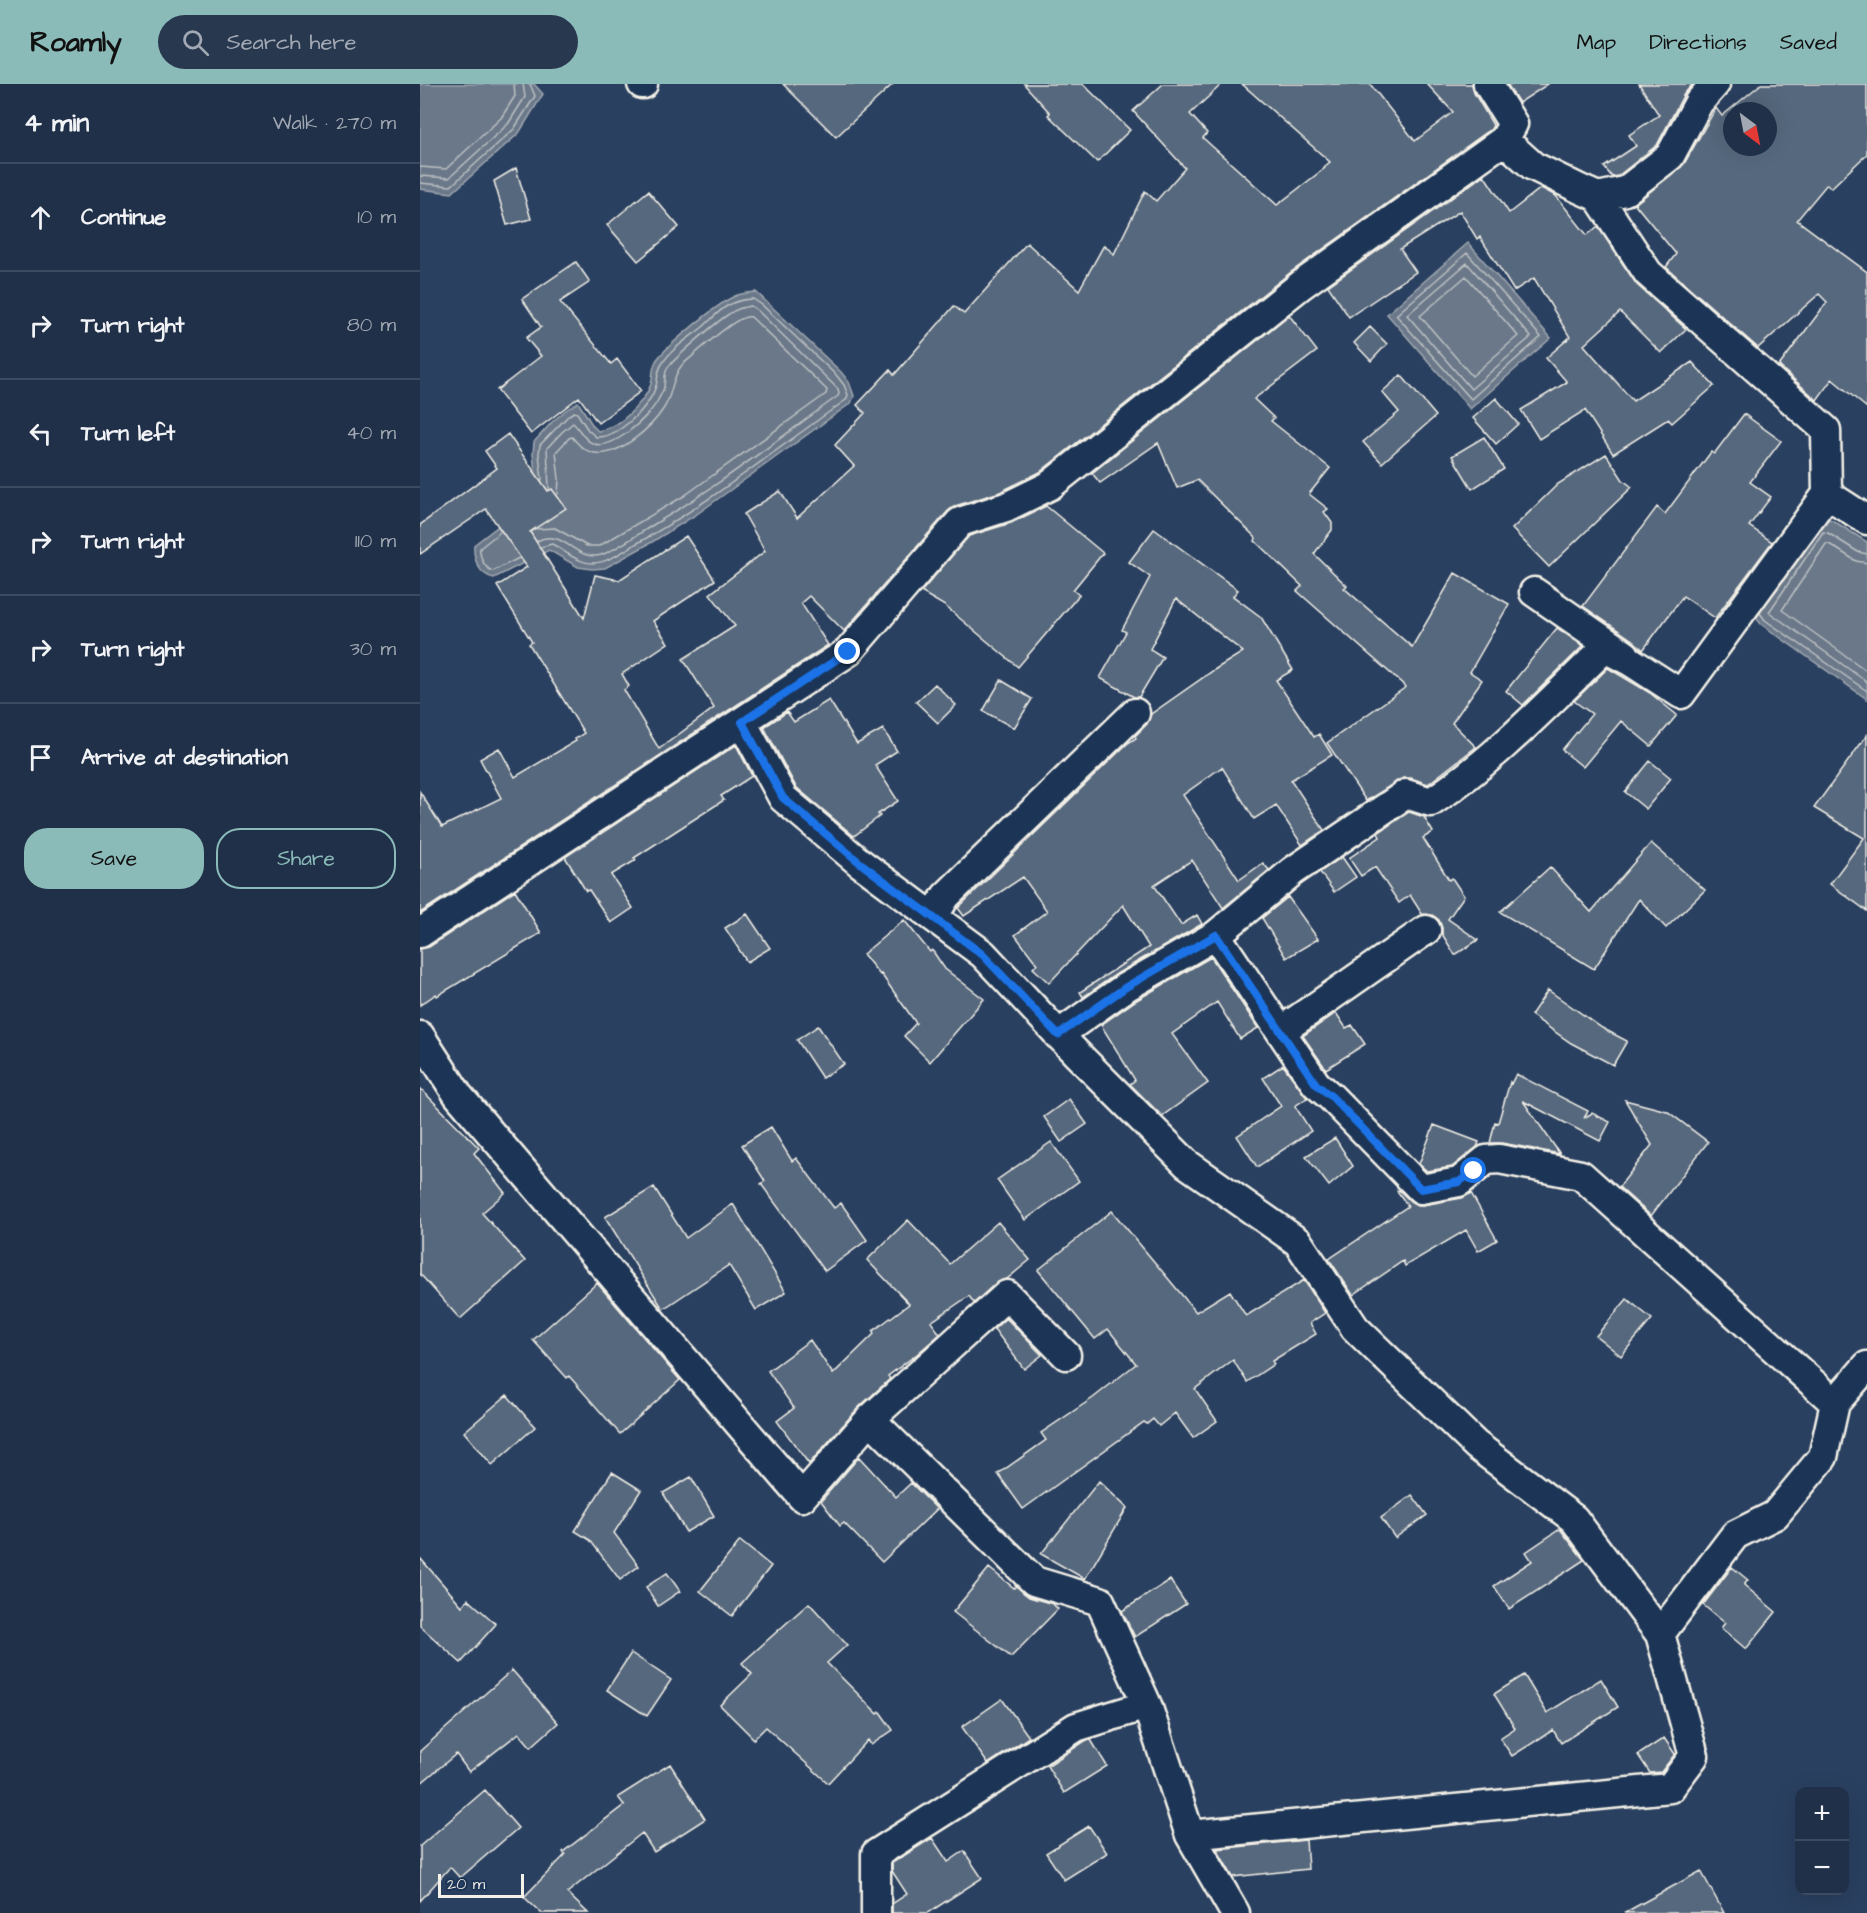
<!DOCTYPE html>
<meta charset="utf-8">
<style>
:root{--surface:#203048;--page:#28384f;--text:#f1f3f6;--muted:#a2a9b4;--line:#3d4b60;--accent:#8bbbb9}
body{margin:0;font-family:"Architects Daughter",sans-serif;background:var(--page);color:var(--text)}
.controls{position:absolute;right:18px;bottom:18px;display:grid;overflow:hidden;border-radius:12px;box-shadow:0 6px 24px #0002}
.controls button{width:54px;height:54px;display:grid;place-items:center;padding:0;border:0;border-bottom:2px solid var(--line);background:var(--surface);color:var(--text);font:30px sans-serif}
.compass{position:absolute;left:1303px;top:18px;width:54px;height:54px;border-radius:50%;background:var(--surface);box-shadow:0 6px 24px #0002;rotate:148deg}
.scale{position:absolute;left:18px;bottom:15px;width:86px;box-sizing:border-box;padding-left:6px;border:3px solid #f4f1e8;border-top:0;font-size:16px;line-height:21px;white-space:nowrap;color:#f4f1e8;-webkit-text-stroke:4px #1d3557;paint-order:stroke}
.stop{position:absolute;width:18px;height:18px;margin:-14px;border:4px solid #1a73e8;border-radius:50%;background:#fff}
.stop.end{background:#1a73e8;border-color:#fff;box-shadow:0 2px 6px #0008}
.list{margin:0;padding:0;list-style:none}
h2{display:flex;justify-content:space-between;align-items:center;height:78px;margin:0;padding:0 24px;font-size:26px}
h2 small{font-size:20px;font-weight:400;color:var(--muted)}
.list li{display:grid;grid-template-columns:39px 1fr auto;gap:18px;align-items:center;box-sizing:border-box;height:108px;padding:0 24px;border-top:2px solid var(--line)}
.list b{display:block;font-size:22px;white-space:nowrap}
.list em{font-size:20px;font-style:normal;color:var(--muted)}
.actions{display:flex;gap:12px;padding:18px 24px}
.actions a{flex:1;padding:14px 0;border:2px solid var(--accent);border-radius:24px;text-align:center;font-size:21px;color:var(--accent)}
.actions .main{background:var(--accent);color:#111}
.icon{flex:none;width:33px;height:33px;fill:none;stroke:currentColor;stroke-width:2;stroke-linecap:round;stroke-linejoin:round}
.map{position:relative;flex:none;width:1447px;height:1829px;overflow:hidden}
header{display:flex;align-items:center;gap:36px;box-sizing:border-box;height:84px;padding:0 30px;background:var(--accent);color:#111}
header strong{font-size:28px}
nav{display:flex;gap:33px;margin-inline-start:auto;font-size:21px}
.search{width:420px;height:54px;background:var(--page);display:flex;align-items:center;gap:15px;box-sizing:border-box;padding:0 21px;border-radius:33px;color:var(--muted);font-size:22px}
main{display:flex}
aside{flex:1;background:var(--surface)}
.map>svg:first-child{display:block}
.water{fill:#6a788a;stroke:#a1a8b0;stroke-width:1.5}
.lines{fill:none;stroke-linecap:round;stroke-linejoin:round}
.shore{stroke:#bdc1c2;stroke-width:1.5}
.building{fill:#56677d;stroke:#f4f1e8;stroke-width:1.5;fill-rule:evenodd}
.street-casing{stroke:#f4f1e8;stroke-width:33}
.street{stroke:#1d3557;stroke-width:28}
.route{stroke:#1a73e8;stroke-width:8}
</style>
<header>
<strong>Roamly</strong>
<div class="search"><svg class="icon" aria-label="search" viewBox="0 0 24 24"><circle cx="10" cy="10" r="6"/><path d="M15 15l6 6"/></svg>Search here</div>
<nav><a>Map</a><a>Directions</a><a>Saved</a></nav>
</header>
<main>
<aside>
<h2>4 min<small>Walk · 270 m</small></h2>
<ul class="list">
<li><svg class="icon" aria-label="ahead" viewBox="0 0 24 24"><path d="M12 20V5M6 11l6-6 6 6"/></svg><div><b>Continue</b></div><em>10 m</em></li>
<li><svg class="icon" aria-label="right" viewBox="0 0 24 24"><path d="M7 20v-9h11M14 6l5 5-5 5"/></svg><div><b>Turn right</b></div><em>80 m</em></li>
<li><svg class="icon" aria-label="left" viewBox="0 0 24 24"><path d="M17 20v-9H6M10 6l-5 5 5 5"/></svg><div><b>Turn left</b></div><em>40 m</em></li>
<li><svg class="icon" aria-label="right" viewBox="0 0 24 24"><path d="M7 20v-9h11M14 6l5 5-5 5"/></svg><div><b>Turn right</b></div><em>110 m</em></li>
<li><svg class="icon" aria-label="right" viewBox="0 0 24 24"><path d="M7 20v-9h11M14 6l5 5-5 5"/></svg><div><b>Turn right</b></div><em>30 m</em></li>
<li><svg class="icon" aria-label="arrive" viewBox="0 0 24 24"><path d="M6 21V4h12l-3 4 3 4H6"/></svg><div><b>Arrive at destination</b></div></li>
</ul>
<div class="actions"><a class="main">Save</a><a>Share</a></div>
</aside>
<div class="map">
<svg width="1447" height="1829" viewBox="0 0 1447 1829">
<rect width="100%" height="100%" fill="#2a4060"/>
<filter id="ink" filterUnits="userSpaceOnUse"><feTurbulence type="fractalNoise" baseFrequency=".0167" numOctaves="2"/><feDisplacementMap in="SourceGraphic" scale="12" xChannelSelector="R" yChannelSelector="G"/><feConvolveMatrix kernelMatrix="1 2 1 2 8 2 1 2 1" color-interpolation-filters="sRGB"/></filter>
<g filter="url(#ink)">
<path class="water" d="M 0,0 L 114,0 L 123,10 L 99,49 L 32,109 L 0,105 Z
M 1048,159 L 1131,254 L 1050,325 L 967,230 Z
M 336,208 L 421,288 L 429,298 L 434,312 L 431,319 L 277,430 L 232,458 L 185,484 L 172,485 L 158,483 L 129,466 L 74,494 C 59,491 53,475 54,461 L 98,427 L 116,397 L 113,370 L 114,358 L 132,338 L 146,326 L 158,318 L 173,342 L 178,347 C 182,346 188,345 191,343 C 205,337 227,314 231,300 C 233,292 232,284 236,277 C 244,264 299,219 313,213 C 320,209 328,209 336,208 Z
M 1397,432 L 1412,436 L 1447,458 L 1447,615 L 1341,540 L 1332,529 Z"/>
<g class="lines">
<path class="shore" d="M 0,83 L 26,85 L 81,34 L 95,12 L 94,0
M 0,92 L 29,94 L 88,40 L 105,13 L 103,0
M 0,99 L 31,102 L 94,45 L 115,12 L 110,0
M 1047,169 L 1121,253 L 1051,315 L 976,231 Z
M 1047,179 L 1111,253 L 1051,305 L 987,231 Z
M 1046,192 L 1098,252 L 1052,292 L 1000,232 Z
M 117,445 L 135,444 L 167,462 L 179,462 L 264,412 L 406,310 L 407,306 L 331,233 C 317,229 275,271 262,281 C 251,294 253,310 244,324 C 232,343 199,373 175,369 C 165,368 158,360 152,353 L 149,354 L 136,368 L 139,395 L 138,410
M 80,448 L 60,464 C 59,473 65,485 73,487 L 99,474
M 117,457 C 143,443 155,478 181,471 C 194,467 220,449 233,441 C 297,403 357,356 418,312 L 419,310 L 418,305 L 337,226 L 331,222 C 323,223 316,225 309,230 C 299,236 252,276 247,285 C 244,291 245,297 244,303 C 243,308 240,312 238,316 C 230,332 191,369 172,359 C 163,355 160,345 153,339 L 142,348 L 127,364 L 129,405
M 121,463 L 132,460 C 145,467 158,479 173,479 C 187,479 202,468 214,461 C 289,420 356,365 426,316 L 428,311 L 424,301 L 417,292 L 342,221 L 333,215 C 324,215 316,217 307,222 C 298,227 291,236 283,243 C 269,254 251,265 242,280 C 237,287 238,295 236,302 C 230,323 198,354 176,353 L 168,346 L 157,329 L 154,328 L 149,331 L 120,361 L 119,370 L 122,396
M 1447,470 L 1438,468 L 1408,449 L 1403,448 L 1349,528 L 1447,598
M 1447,479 L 1436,477 L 1409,460 L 1406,460 L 1362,526 L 1447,587
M 1340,529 L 1345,536 L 1447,607"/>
</g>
<path class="building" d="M 363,0 L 473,0 L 416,53 Z
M 604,0 L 663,0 L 710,46 L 677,78 L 628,31 L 630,29 Z
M 743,0 L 802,0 L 770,30 L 787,49 L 783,54 L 857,121 L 905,84 L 904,83 L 910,78 L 822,0 L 950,0 L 995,57 L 1033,28 L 1007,0 L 1052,0 L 1054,9 L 1073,41 L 1071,45 L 871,188 L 620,388 L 580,408 L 535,422 L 528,427 L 424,547 L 389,512 L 381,519 L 408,561 L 0,829 L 0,708 L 22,743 L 81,714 L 60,675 L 79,664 L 95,693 L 156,657 L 155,655 L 164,649 L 109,560 L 112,558 L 77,502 L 107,483 L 66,425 L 0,470 L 0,441 L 77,384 L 65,367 L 88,350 L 128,407 L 132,405 L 146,424 L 110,448 L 164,534 L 175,491 L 199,496 L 266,452 L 295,496 L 233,537 L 248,559 L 202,590 L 209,602 L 204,606 L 239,665 L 294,624 L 263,575 L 315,542 L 290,510 L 345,467 L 324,430 L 360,407 L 377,434 L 434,382 L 415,361 L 445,329 L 437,321 L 470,286 L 474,291 L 534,222 L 544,230 L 607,159 L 659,206 L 684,161 L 694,170 L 725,107 L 736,117 L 765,84 L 713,27 Z
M 1087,0 L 1128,0 L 1099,19 Z
M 1219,0 L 1273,0 L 1264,10 L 1237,61 L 1198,92 L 1192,93 L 1184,83 L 1216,62 L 1209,51 L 1239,31 Z
M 1341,0 L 1447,0 L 1447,70 L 1411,104 L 1407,100 L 1377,136 L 1447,188 L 1447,324 L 1412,295 L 1397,316 L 1359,282 L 1407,218 L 1399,210 L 1338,264 L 1246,183 L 1256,170 L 1215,120 L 1264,80 L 1296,24 L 1302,32 ZM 1312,27 L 1348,27 L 1348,63 L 1312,63 Z
M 96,84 L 111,135 L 87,141 L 74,97 Z
M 1064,91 L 1089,129 L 1121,104 L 1136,112 L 1167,151 L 1178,143 L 1217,201 L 1266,245 L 1241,269 L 1200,228 L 1164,261 L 1213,317 L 1272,278 L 1294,302 L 1252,339 L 1248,335 L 1193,370 L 1165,326 L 1119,355 L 1101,326 L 1147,298 L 1126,274 L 1150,253 L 1114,194 L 1094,207 L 1060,153 L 1057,155 L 1040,127 L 980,165 L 996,188 L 929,233 L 908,202 Z
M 228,107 L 259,143 L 218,177 L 187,141 Z
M 156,178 L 170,198 L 140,218 L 191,280 L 197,275 L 221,307 L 178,339 L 159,313 L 111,350 L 77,306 L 121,272 L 106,254 L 121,243 L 102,215 Z
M 869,231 L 897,267 L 834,315 L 854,334 L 851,337 L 910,384 L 889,410 L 908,425 L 904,428 L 912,439 L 912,446 L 894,470 L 927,502 L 924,504 L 992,563 L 1035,489 L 1089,520 L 1050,588 L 1062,596 L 1032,639 L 1056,663 L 1008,700 L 991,694 L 983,694 L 946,717 L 907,659 L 986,603 L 877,507 L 882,502 L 835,457 L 836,454 L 777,396 L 757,404 L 738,359 L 680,399 L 672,389 Z
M 950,243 L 967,260 L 951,277 L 934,259 Z
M 981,291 L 1016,332 L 962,379 L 943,358 L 979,328 L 962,308 Z
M 1076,314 L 1098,340 L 1076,360 L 1053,334 Z
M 1324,330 L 1361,357 L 1330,398 L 1351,413 L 1329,442 L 1352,458 L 1295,534 L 1263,512 L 1223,566 L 1214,557 L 1163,522 L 1237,423 L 1245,430 L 1291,368 L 1294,370 Z
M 1064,353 L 1084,385 L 1052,405 L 1032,372 Z
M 1186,370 L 1203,396 L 1212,403 L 1129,483 L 1092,445 L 1138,400 Z
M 626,422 L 683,469 L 653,506 L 659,511 L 598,583 L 525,522 L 501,508 L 549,452 L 591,439 Z
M 734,445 L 818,506 L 813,512 L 841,533 L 873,586 L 856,596 L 894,653 L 899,650 L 912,671 L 871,696 L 904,746 L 882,761 L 856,721 L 834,735 L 802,683 L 763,711 L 819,796 L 843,779 L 849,786 L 803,824 L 772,776 L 734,801 L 761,841 L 777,831 L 782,840 L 698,889 L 663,913 L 660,908 L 729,863 L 703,821 L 629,899 L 613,884 L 617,880 L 595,851 L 627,827 L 603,793 L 544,832 L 538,824 L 708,659 L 716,654 L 715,652 L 727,640 L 731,630 L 794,586 L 823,568 L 756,515 L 730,565 L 743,573 L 719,613 L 714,613 L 680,594 L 706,548 L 702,546 L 730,493 L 709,478 Z
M 1137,544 L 1163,562 L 1103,621 L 1086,607 Z
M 1188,584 L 1230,609 L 1257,631 L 1231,662 L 1201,637 L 1163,683 L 1142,666 L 1172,630 L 1154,617 Z
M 581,596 L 612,615 L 594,644 L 563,627 Z
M 515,600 L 536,621 L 518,639 L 496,618 Z
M 409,616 L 437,660 L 463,645 L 477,667 L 455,681 L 478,717 L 458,730 L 460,732 L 434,752 L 376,703 L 344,643 L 367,628 L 374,638 Z
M 1447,651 L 1447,827 L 1410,800 L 1444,754 L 1394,724 Z
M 316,661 L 332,692 L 301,712 L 304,716 L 214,774 L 216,776 L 191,791 L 213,824 L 191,839 L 169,806 L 166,807 L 145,773 Z
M 1230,677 L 1251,694 L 1226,725 L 1205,708 Z
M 989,728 L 1004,733 L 1013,748 L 1003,754 L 1029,796 L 1032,794 L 1044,812 L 1028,835 L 1058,856 L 1035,871 L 1022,850 L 1022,844 L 1019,836 L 1012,831 L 1002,830 L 990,811 L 979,819 L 955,783 L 941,792 L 929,774 L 960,753 L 958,749 Z
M 1231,759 L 1285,806 L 1246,844 L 1219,815 L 1174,885 L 1080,828 L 1130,783 L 1171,828 Z
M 922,773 L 936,793 L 914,808 L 900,788 Z
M 95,806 L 121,849 L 17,912 L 16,910 L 0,921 L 0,865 L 9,863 Z
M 868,813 L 898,855 L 866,874 L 842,834 Z
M 327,830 L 350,864 L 327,878 L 305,844 Z
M 484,836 L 510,868 L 512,866 L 525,885 L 564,915 L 510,978 L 484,952 L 496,939 L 461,890 L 460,891 L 443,870 Z
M 791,873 L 838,944 L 820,955 L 797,918 L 752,950 L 788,999 L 742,1032 L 710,1000 L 715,996 L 681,941 L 715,917 Z
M 1128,906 L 1182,944 L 1207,957 L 1193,981 L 1151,959 L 1111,931 Z
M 916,929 L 926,944 L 932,941 L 945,960 L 906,985 L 883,952 Z
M 398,942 L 424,980 L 402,994 L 377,956 Z
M 863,981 L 887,1014 L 875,1022 L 891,1047 L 837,1083 L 817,1052 L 861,1022 L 843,994 Z
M 1096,990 L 1168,1027 L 1164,1034 L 1172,1029 L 1190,1038 L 1180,1057 L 1103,1017 L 1140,1070 L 1082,1059 L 1070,1059 L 1075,1038 L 1078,1039 L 1090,998 L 1091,1000 Z
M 0,1004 L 59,1064 L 54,1069 L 85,1109 L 62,1129 L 105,1177 L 40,1235 L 0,1190 Z
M 649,1015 L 667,1040 L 641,1058 L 624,1033 Z
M 1205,1016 L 1247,1027 L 1288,1058 L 1231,1132 L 1199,1103 L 1232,1061 Z
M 1014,1041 L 1059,1058 L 1057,1063 L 1032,1083 L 1007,1087 L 999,1080 Z
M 351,1043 L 372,1077 L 376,1074 L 414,1124 L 421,1119 L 447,1156 L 405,1187 L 341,1100 L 345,1097 L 322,1061 Z
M 915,1054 L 933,1082 L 909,1102 L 886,1072 Z
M 631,1058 L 659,1097 L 605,1136 L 577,1096 Z
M 234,1103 L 266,1154 L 313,1120 L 366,1208 L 336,1226 L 309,1181 L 243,1225 L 185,1133 Z
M 979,1106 L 990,1117 L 997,1121 L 1003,1121 L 1042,1114 L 1051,1109 L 1077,1156 L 1058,1167 L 1046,1146 L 985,1182 L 983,1177 L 933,1211 L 909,1175 L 988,1122 L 977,1107 Z
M 692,1127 L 776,1228 L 810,1207 L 826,1232 L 884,1196 L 905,1229 L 890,1239 L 896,1250 L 852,1277 L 854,1280 L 827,1298 L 813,1276 L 775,1305 L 797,1337 L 773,1354 L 755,1329 L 739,1342 L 733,1335 L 727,1340 L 724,1338 L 603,1425 L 578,1390 L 626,1356 L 621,1349 L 673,1314 L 716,1280 L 688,1245 L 675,1255 L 618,1186 Z
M 488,1136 L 530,1180 L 578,1138 L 610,1176 L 587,1195 L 576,1199 L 554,1219 L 549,1212 L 511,1238 L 520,1250 L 497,1270 L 468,1292 L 470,1295 L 438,1324 L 389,1380 L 357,1337 L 374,1324 L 348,1287 L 390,1256 L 413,1290 L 454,1250 L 453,1247 L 489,1220 L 447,1176 Z
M 177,1199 L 260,1296 L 200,1350 L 149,1292 L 147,1294 L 113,1256 Z
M 1207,1215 L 1232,1235 L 1201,1272 L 1176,1252 Z
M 586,1234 L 622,1271 L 604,1285 L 574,1245 Z
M 87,1311 L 115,1343 L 72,1381 L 44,1348 Z
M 439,1373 L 476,1413 L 491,1399 L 517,1425 L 462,1478 L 424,1439 L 420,1442 L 401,1417 Z
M 192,1388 L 221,1406 L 194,1449 L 219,1482 L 200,1496 L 170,1456 L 155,1447 Z
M 271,1393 L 294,1432 L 266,1448 L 243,1409 Z
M 679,1397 L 707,1424 L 665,1495 L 621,1470 Z
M 992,1411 L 1007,1431 L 975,1454 L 961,1434 Z
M 1140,1445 L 1164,1476 L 1089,1525 L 1074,1502 L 1112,1477 L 1106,1468 Z
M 320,1457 L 351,1482 L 312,1532 L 280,1507 Z
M 0,1474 L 42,1522 L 48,1515 L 76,1540 L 41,1579 L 0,1542 Z
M 1312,1483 L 1328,1496 L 1324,1501 L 1356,1528 L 1326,1565 L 1301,1544 L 1305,1539 L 1283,1521 Z
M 569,1484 L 594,1504 L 596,1502 L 609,1513 L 633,1520 L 638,1525 L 591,1573 L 533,1528 Z
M 247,1489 L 260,1507 L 238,1522 L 226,1503 Z
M 750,1496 L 766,1520 L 715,1553 L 702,1527 Z
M 389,1519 L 427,1561 L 407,1579 L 458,1630 L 460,1628 L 473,1646 L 451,1661 L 448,1656 L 408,1699 L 346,1643 L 334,1655 L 300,1621 L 332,1590 L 322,1579 Z
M 211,1569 L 251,1596 L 227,1632 L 187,1606 Z
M 92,1586 L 138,1639 L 111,1663 L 99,1649 L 49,1688 L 36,1670 L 0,1700 L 0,1667 Z
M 1104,1591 L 1127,1629 L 1181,1595 L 1198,1623 L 1141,1659 L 1133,1646 L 1092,1672 L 1080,1654 L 1095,1644 L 1074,1610 Z
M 582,1615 L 609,1653 L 568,1680 L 542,1643 Z
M 1244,1654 L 1255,1670 L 1241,1688 L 1230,1689 L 1218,1671 Z
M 671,1656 L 687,1682 L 644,1709 L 627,1682 L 665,1657 Z
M 250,1680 L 285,1735 L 234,1768 L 222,1749 L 147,1809 L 168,1829 L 121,1829 L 104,1813 L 145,1771 L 143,1768 L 204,1721 L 198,1713 Z
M 65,1706 L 98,1744 L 40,1794 L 30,1783 L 0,1817 L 0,1762 Z
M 669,1742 L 687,1769 L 644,1796 L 626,1769 Z
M 512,1754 L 528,1778 L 544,1767 L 562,1794 L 508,1829 L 472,1829 L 472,1820 L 487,1810 L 472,1787 L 472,1779 Z
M 886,1756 L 888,1785 L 813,1793 L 797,1765 Z
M 1281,1787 L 1304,1829 L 1204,1829 Z"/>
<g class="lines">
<g class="street-casing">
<path id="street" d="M 222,0 L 223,0
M 1084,56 L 1113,82 L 1160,105 L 1178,113 L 1205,107 L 1250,72 L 1279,18 L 1295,0
M 1178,113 L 1228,189 L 1406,346 L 1407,410 L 1447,436
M 1114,508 L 1205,571
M 322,638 L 363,714 L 439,778 L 563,870 L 655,968 L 767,1080 L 878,1158 L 935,1244 L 1056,1361 L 1154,1435 L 1240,1550 L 1315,1451 L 1355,1431 L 1403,1373 L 1415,1319 L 1447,1282
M 513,833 L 526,812 L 715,629
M 0,849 L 428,568 L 540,438 L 586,423 L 629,402 L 881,201 L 1084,56 L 1093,40 L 1068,0
M 796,851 L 896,1000 L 911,1013 L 1001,1105 L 1039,1098 L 1066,1076 L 1079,1075 L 1161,1091 L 1415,1319
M 861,947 L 1006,846
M 638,951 L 706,903 L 796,851 L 873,787 L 986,710 L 1011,718 C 1075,676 1130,617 1185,564 L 1210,577 L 1261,610 L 1407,410
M 0,952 L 38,1011 L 382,1413 L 450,1335
M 646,1271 L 587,1211 L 450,1335 L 614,1497 L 680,1517 L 727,1621 L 770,1751 L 815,1829
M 770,1751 L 1250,1704 L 1274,1672 L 1240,1550
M 456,1829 L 456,1770 L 656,1643 L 727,1621"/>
</g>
<use href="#street" class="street"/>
</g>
</g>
<g class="lines" filter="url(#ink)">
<path class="route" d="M 428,568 L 322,638 L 363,714 L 439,778 L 562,870 L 638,951 L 706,903 L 796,851 L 896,1000 L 912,1013 L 1001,1105 L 1039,1098 L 1054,1087"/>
</g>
</svg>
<div class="controls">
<button>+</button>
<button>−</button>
</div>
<svg class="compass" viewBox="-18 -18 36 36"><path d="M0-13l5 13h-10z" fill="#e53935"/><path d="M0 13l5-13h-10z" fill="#a2a9b4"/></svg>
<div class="scale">20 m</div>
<div class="stop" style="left:1054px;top:1087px"></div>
<div class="stop end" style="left:428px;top:568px"></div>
</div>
</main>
